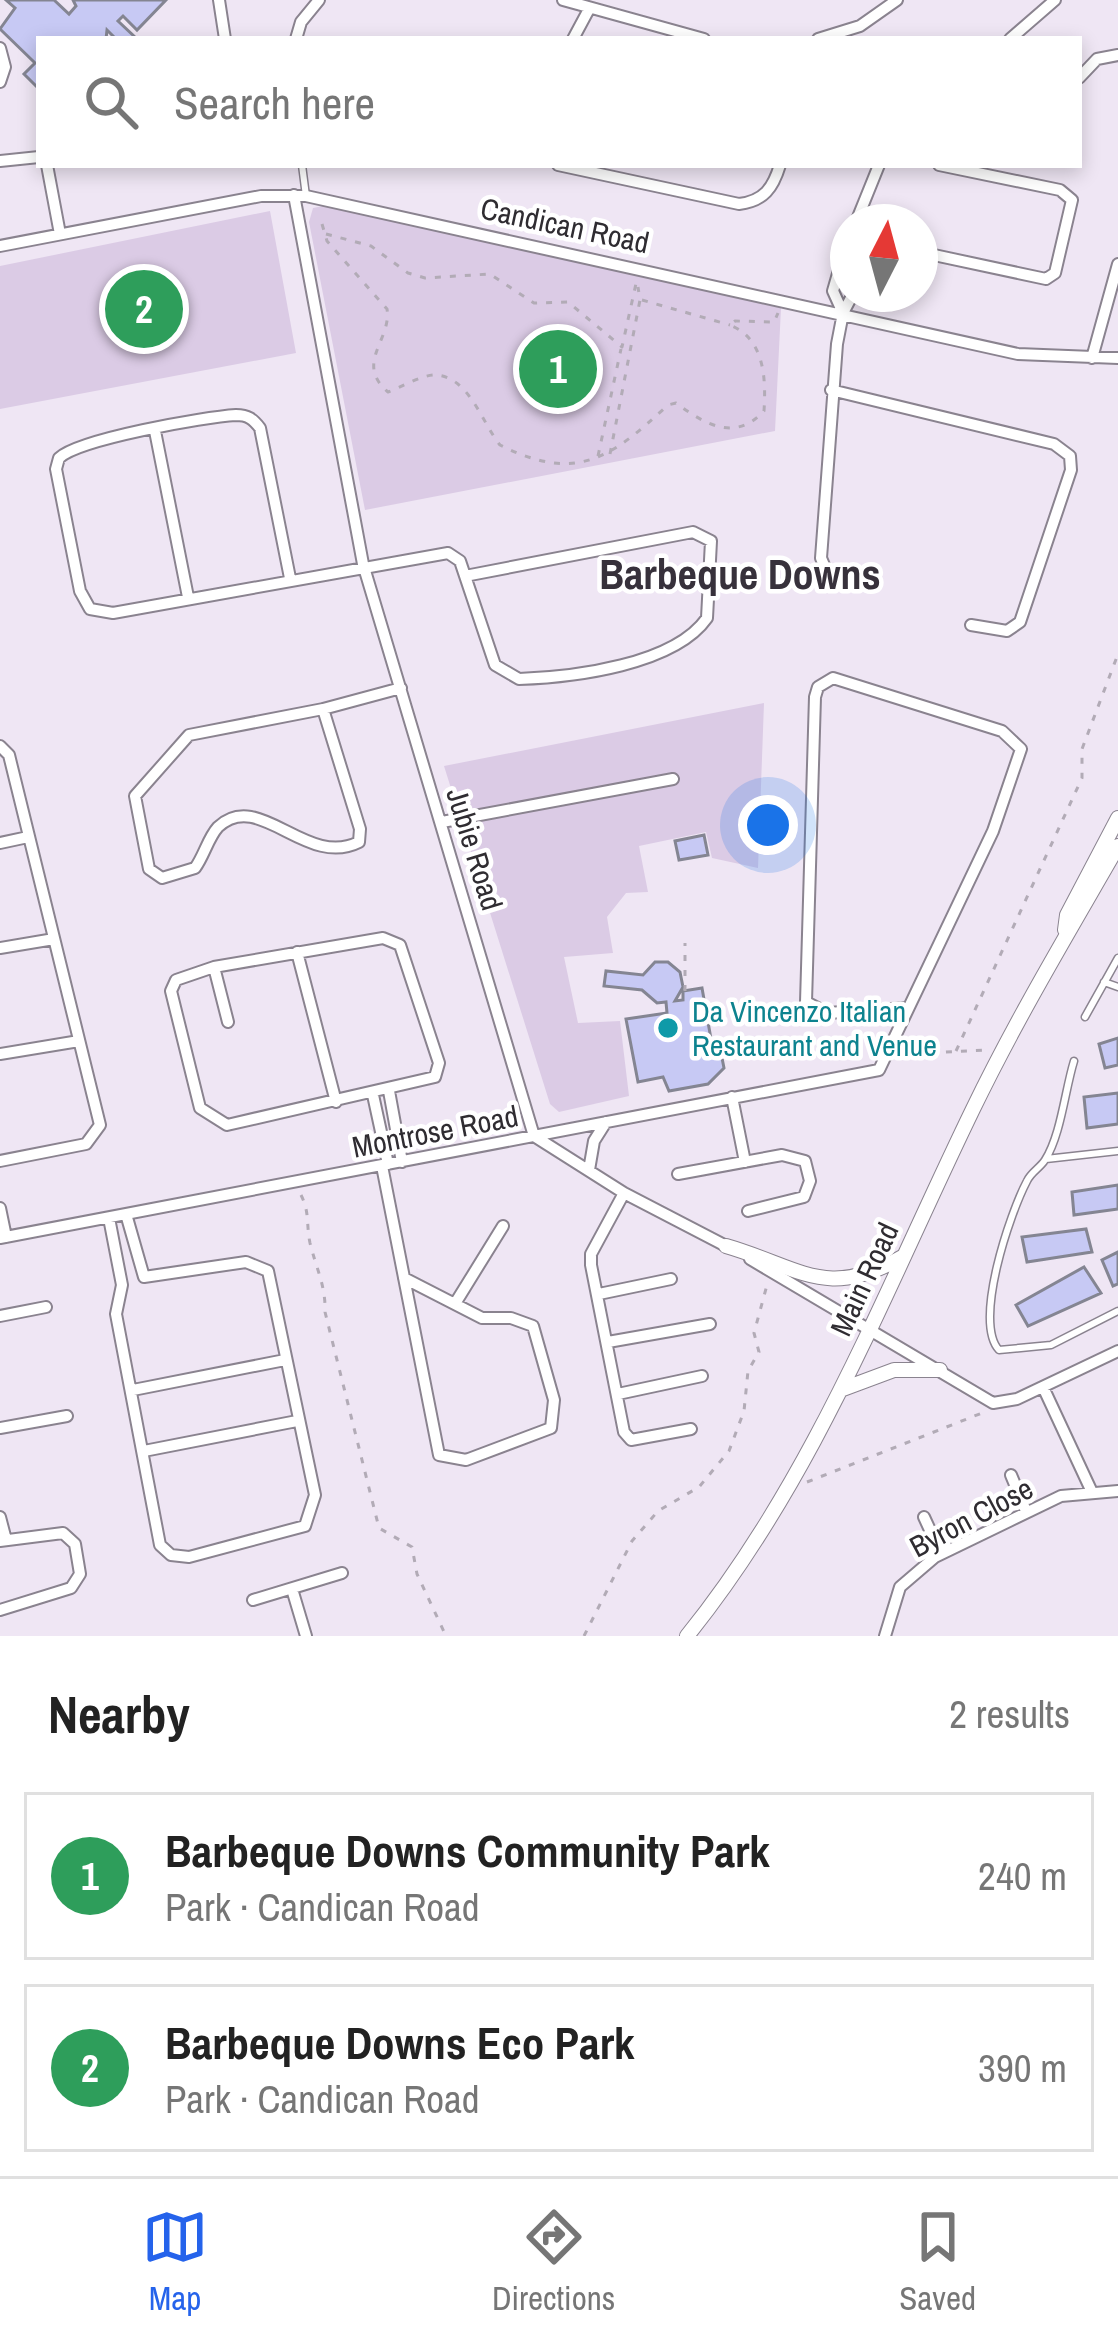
<!DOCTYPE html>
<meta charset="utf-8">
<style>
:root{--surface:#fff;--page:#f6f6f6;--text:#222;--muted:#767676;--line:#e0e0e0;--accent:#2563eb}
body{margin:0;font-family:"Archivo Narrow",sans-serif;background:var(--page);color:var(--text)}
.compass{position:absolute;left:830px;top:204px;width:108px;height:108px;border-radius:50%;background:var(--surface);box-shadow:0 6px 18px #0003;rotate:6deg}
.you{position:absolute;left:768px;top:825px;width:42px;height:42px;margin:-30px;border:9px solid #fff;border-radius:50%;background:#1a73e8;box-shadow:0 0 0 18px #1a73e833}
.badge{display:grid;place-items:center;width:78px;height:78px;border-radius:50%;background:var(--accent);color:#fff;font-size:39px;font-weight:700}
.pin{position:absolute;translate:-50% -50%;border:6px solid #fff;box-shadow:0 3px 12px #0006}
.list{margin:0;padding:0;list-style:none}
h2{display:flex;justify-content:space-between;align-items:center;height:156px;margin:0;padding:0 48px;font-size:51px}
h2 small{font-size:39px;font-weight:400;color:var(--muted)}
.list li{display:grid;grid-template-columns:78px 1fr auto;gap:36px;align-items:center;box-sizing:border-box;height:168px;margin:0 24px 24px;padding:0 24px;border:3px solid var(--line);border-radius:0px}
.list b{display:block;font-size:45px;white-space:nowrap}
.list p{margin:0;font-size:39px;white-space:nowrap;color:var(--muted)}
.list em{font-size:39px;font-style:normal;color:var(--muted)}
.icon{flex:none;width:66px;height:66px;fill:none;stroke:currentColor;stroke-width:2;stroke-linecap:round;stroke-linejoin:round}
.map{position:relative;flex:none;width:1118px;height:1636px;overflow:hidden}
.search{position:absolute;background:var(--surface);box-shadow:0 6px 18px #0003;left:36px;right:36px;top:36px;height:132px;display:flex;align-items:center;gap:30px;box-sizing:border-box;padding:0 42px;border-radius:0px;color:var(--muted);font-size:45px}
.sheet{height:540px;background:var(--surface)}
nav{display:flex;justify-content:space-around;align-items:center;box-sizing:border-box;height:168px;border-top:3px solid var(--line);background:var(--surface);font-size:33px;color:var(--muted)}
nav a{display:grid;justify-items:center;gap:6px}
nav .on{color:var(--accent)}
.map>svg:first-child{display:block}
.green{fill:#dbcbe5}
.building{fill:#c7c9f4;stroke:#848592;stroke-width:3}
.lines{fill:none;stroke-linecap:round;stroke-linejoin:round}
.service-casing{stroke:#8a838f;stroke-width:9}
.minor-casing{stroke:#8a838f;stroke-width:14}
.tertiary-casing{stroke:#8a838f;stroke-width:16}
.path{stroke:#b2abb6;stroke-width:3;stroke-dasharray:6 9;stroke-linecap:butt}
.service{stroke:#fff;stroke-width:6}
.minor{stroke:#fff;stroke-width:10}
.tertiary{stroke:#fff;stroke-width:14}
.culture-dot{fill:#0f9aa8;stroke:#fff;stroke-width:4.5}
.labels{text-anchor:middle;dominant-baseline:central;stroke-width:9;stroke-linejoin:round;paint-order:stroke}
.street-label{font-size:30px;fill:#2f2c31;stroke:#fff}
.culture-label{font-size:30px;fill:#0d838f;stroke:#fff;text-anchor:start}
.district-label{font-size:42px;font-weight:bold;fill:#37313b;stroke:#fff}
</style>
<div class="map">
<svg width="1118" height="1636" viewBox="0 0 1118 1636">
<rect width="100%" height="100%" fill="#efe6f4"/>
<path class="green" d="M 328,205 L 781,308 L 775,431 L 365,510 L 309,222 L 313,208 Z
M 270,211 L 296,353 L 0,409 L 0,266 Z
M 764,703 L 758,868 L 712,858 L 706,832 L 639,846 L 648,892 L 626,893 L 607,917 L 613,953 L 564,957 L 578,1023 L 620,1021 L 629,1096 L 559,1112 L 550,1104 L 444,766 Z"/>
<path class="building" d="M 6,0 L 54,0 L 69,14 L 76,6 L 73,0 L 166,0 L 137,30 L 123,16 L 118,21 L 137,39 L 116,39 L 107,30 L 106,39 L 39,39 L 39,89 L 24,74 L 35,63 L 0,29 L 15,8 Z
M 704,835 L 708,855 L 679,860 L 675,841 Z
M 655,962 L 668,962 L 680,972 L 683,987 L 675,1001 L 683,1000 L 683,991 L 702,988 L 711,1039 L 718,1038 L 724,1068 L 708,1084 L 669,1091 L 663,1077 L 638,1082 L 626,1019 L 667,1013 L 666,1002 L 657,1003 L 642,990 L 604,986 L 606,971 L 643,975 Z
M 1118,1038 L 1118,1065 L 1105,1068 L 1099,1044 Z
M 1118,1093 L 1118,1124 L 1087,1128 L 1084,1097 Z
M 1118,1185 L 1118,1209 L 1074,1215 L 1072,1192 Z
M 1086,1229 L 1092,1252 L 1027,1262 L 1022,1237 Z
M 1118,1252 L 1118,1284 L 1113,1286 L 1102,1260 Z
M 1084,1267 L 1101,1293 L 1028,1326 L 1016,1305 Z"/>
<g class="lines">
<g class="service-casing">
<path id="service" d="M 302,165 L 306,196
M 1104,982 L 1118,987
M 1085,1017 L 1118,958
M 1074,1061 C 1065,1090 1061,1135 1045,1160 C 1040,1168 1031,1172 1027,1181 C 1010,1213 973,1322 999,1350 L 1051,1345 L 1118,1311
M 1046,1159 L 1118,1151"/>
</g>
<g class="minor-casing">
<path id="minor" d="M 219,0 L 225,39
M 563,0 L 704,39
M 296,39 L 301,22 L 319,0
M 573,39 L 588,11
M 818,39 L 860,26 L 897,0
M 1010,39 L 1055,0
M 0,48 L 5,67 L 0,82
M 1079,78 L 1097,59 L 1118,55
M 0,161 L 39,157
M 47,165 L 60,234
M 558,165 L 739,204 C 764,201 773,188 780,165
M 294,195 L 363,564 L 534,1136 L 624,1193 L 728,1247
M 856,222 L 879,165
M 0,246 L 261,196 L 306,196 L 1018,354 L 1118,358
M 920,252 L 1046,279 L 1055,273 L 1072,200 L 1060,190 L 939,165
M 843,313 L 833,291 L 848,239
M 1092,358 L 1118,264
M 831,390 L 1054,444 L 1070,456 L 1071,470 L 1020,622 L 1007,631 L 971,625
M 155,431 L 188,597
M 840,574 L 826,570 L 821,558 L 837,344 L 843,313 L 853,294
M 290,578 L 260,428 C 253,419 248,415 236,415 C 204,417 79,439 59,458 L 56,469 L 80,591 L 90,609 L 113,613 L 448,553 L 460,561 L 495,665 L 519,679 C 574,677 674,665 707,618 L 711,541 L 693,532 L 465,576
M 323,709 L 360,829 L 359,842 C 306,869 259,788 218,827 C 208,838 204,856 195,868 L 162,878 L 149,869 L 135,796 L 189,735 Z
M 323,709 L 401,688
M 0,746 L 9,755 L 100,1125 L 86,1144 L 0,1161
M 442,822 L 673,779
M 0,843 L 28,837
M 383,938 L 400,945 L 439,1063 L 435,1077 L 227,1125 L 200,1108 L 171,991 L 176,980 L 214,967 Z
M 0,948 L 54,939
M 297,952 L 336,1102
M 214,967 L 228,1022
M 0,1054 L 79,1041
M 389,1091 L 402,1162
M 373,1095 L 388,1164
M 732,1097 L 745,1162
M 382,1166 L 439,1455 L 466,1460 L 551,1428 L 554,1400 L 533,1326 L 511,1318 L 482,1318 L 404,1278
M 589,1170 L 594,1141 L 606,1122
M 678,1174 L 782,1155 L 805,1161 L 810,1181 L 804,1197 L 748,1211
M 624,1193 L 591,1254 L 591,1265 L 624,1432 L 631,1440 L 691,1429
M 0,1208 L 6,1237
M 109,1218 L 122,1285 L 116,1314 L 160,1545 L 171,1555 L 189,1557 L 305,1526 L 315,1495 L 268,1271 L 246,1262 L 144,1277 L 126,1214
M 0,1238 L 879,1070 L 993,831 L 1021,749 L 1002,731 L 833,678 L 818,687 L 815,697 L 806,1002 L 827,1013 L 907,1008
M 750,1259 L 993,1403 L 1017,1399 L 1118,1351
M 599,1294 L 671,1279
M 456,1302 L 503,1226
M 0,1316 L 46,1307
M 608,1342 L 710,1324
M 1043,1387 L 1091,1490
M 133,1390 L 285,1360
M 618,1394 L 702,1376
M 0,1428 L 67,1416
M 144,1451 L 297,1421
M 1011,1475 L 1026,1511
M 0,1517 L 6,1540
M 924,1517 L 941,1554
M 0,1541 L 63,1533 L 75,1544 L 80,1574 L 71,1588 L 0,1610
M 292,1589 L 306,1636
M 253,1600 L 342,1573
M 885,1636 L 900,1587 L 935,1557 L 1061,1496 L 1118,1491"/>
</g>
<g class="tertiary-casing">
<path id="tertiary" d="M 1065,930 L 1067,915 L 1118,818
M 726,1246 C 802,1268 826,1301 904,1256
M 843,1389 L 894,1370 L 940,1370
M 687,1636 C 814,1479 886,1288 973,1109 C 1017,1018 1068,933 1118,846"/>
</g>
<path class="path" d="M 322,224 L 327,241 L 387,309 C 392,340 354,363 388,392 C 402,387 421,375 435,375 C 469,376 482,423 500,445 C 577,484 612,457 668,405 L 676,403 C 706,425 735,442 764,411 C 766,379 765,339 730,325 L 735,321 L 774,322 L 778,313
M 326,234 L 371,246 L 408,273 L 425,278 L 490,274 L 534,303 L 568,302 L 622,347 L 637,279
M 642,300 L 730,325
M 610,454 L 640,300 L 638,287
M 598,456 L 621,349
M 685,991 L 685,943
M 956,1051 L 1082,778 L 1082,749 L 1118,654
M 901,1054 L 987,1050
M 301,1195 C 310,1213 306,1224 310,1243 C 316,1268 326,1286 325,1312 L 379,1528 L 412,1547 L 417,1574 L 446,1636
M 807,1482 L 982,1413
M 584,1636 L 632,1541 L 658,1511 L 699,1487 L 729,1451 L 744,1411 L 748,1371 L 759,1352 L 754,1333 L 767,1285"/>
<use href="#service" class="service"/>
<use href="#minor" class="minor"/>
<use href="#tertiary" class="tertiary"/>
</g>
<circle class="culture-dot" cx="668" cy="1028" r="12"/>
<g class="labels">
<g class="street-label">
<text transform="translate(565 225) rotate(12)">Candican Road</text>
<text transform="translate(475 849) rotate(73)">Jubie Road</text>
<text transform="translate(435 1131) rotate(-11)">Montrose Road</text>
<text transform="translate(864 1279) rotate(-65)">Main Road</text>
<text transform="translate(971 1517) rotate(-28)">Byron Close</text>
</g>
<g class="culture-label">
<text x="692" y="1011">Da Vincenzo Italian<tspan x="692" dy="34">Restaurant and Venue</tspan></text>
</g>
<g class="district-label">
<text x="740" y="574">Barbeque Downs</text>
</g>
</g>
</svg>
<svg class="compass" viewBox="-18 -18 36 36"><path d="M0-13l5 13h-10z" fill="#e53935"/><path d="M0 13l5-13h-10z" fill="#767676"/></svg>
<div class="you"></div>
<div class="pin badge" style="left:558px;top:369px;background:#2e9e5b">1</div>
<div class="pin badge" style="left:144px;top:309px;background:#2e9e5b">2</div>
<div class="search"><svg class="icon" aria-label="search" viewBox="0 0 24 24"><circle cx="10" cy="10" r="6"/><path d="M15 15l6 6"/></svg>Search here</div>
</div>
<section class="sheet">
<h2>Nearby<small>2 results</small></h2>
<ul class="list">
<li><span class="badge" style="background:#2e9e5b">1</span><div><b>Barbeque Downs Community Park</b><p>Park · Candican Road</p></div><em>240 m</em></li>
<li><span class="badge" style="background:#2e9e5b">2</span><div><b>Barbeque Downs Eco Park</b><p>Park · Candican Road</p></div><em>390 m</em></li>
</ul>
</section>
<nav>
<a class="on"><svg class="icon" aria-label="map" viewBox="0 0 24 24"><path d="M3 6l6-2 6 2 6-2v14l-6 2-6-2-6 2zM9 4v14M15 6v14"/></svg>Map</a>
<a><svg class="icon" aria-label="directions" viewBox="0 0 24 24"><path d="M12 3l9 9-9 9-9-9zM9 14v-3h6M13 9l2 2-2 2"/></svg>Directions</a>
<a><svg class="icon" aria-label="saved" viewBox="0 0 24 24"><path d="M7 4h10v16l-5-4-5 4z"/></svg>Saved</a>
</nav>
